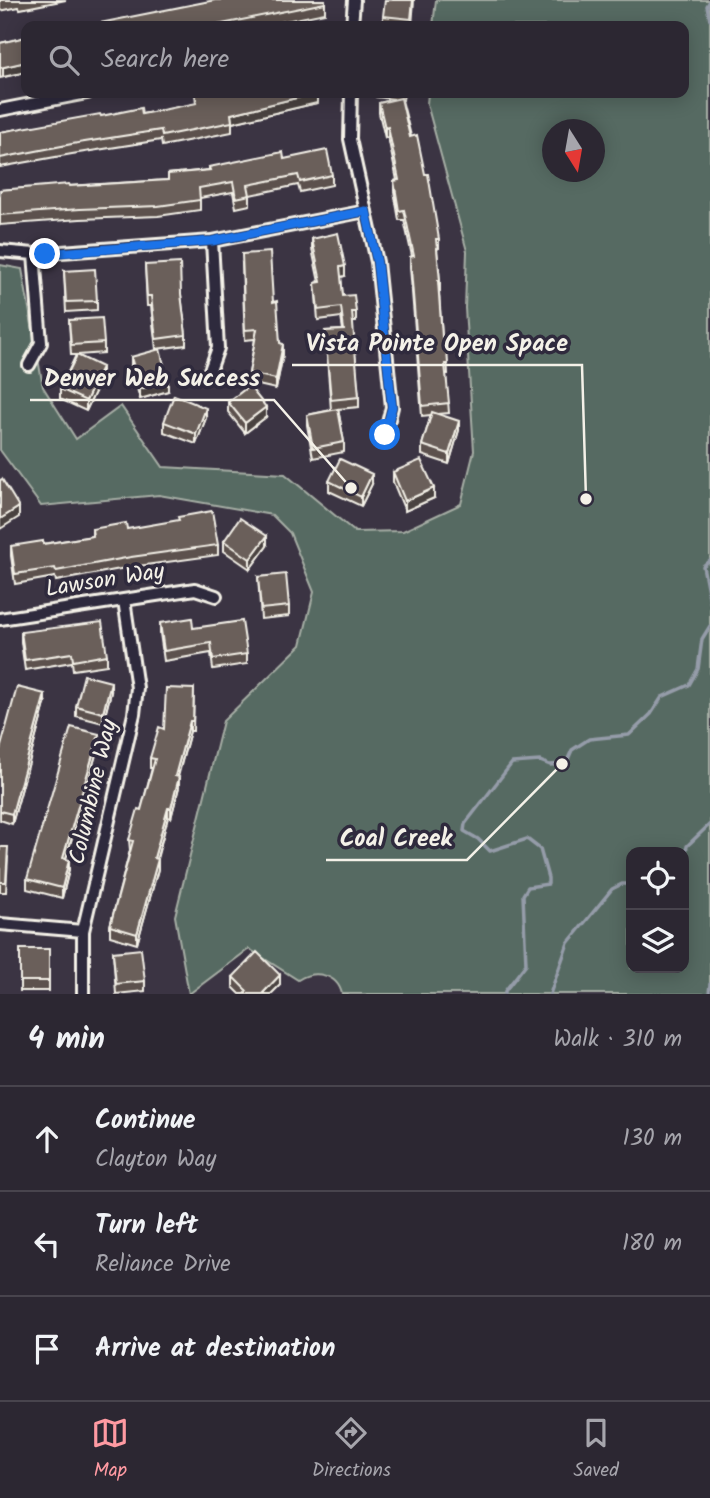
<!DOCTYPE html>
<meta charset="utf-8">
<style>
:root{--surface:#2c2732;--page:#342f3a;--text:#f1f3f6;--muted:#a6a5ac;--line:#48444d;--accent:#ff9aa2}
body{margin:0;font-family:Kalam,sans-serif;background:var(--page);color:var(--text)}
.controls{position:absolute;right:21px;bottom:21px;display:grid;overflow:hidden;border-radius:14px;box-shadow:0 4px 18px #0003}
.controls button{width:63px;height:63px;display:grid;place-items:center;padding:0;border:0;border-bottom:2px solid var(--line);background:var(--surface);color:var(--text);font:35px sans-serif}
.compass{position:absolute;left:542px;top:119px;width:63px;height:63px;border-radius:50%;background:var(--surface);box-shadow:0 4px 18px #0003;rotate:169deg}
.stop{position:absolute;width:21px;height:21px;margin:-16px;border:5px solid #1a73e8;border-radius:50%;background:#fff}
.stop.end{background:#1a73e8;border-color:#fff;box-shadow:0 2px 7px #0008}
.list{margin:0;padding:0;list-style:none}
h2{display:flex;justify-content:space-between;align-items:center;height:91px;margin:0;padding:0 28px;font-size:30px}
h2 small{font-size:23px;font-weight:400;color:var(--muted)}
.list li{display:grid;grid-template-columns:46px 1fr auto;gap:21px;align-items:center;box-sizing:border-box;height:105px;padding:0 28px;border-top:2px solid var(--line)}
.list b{display:block;font-size:26px;white-space:nowrap}
.list p{margin:0;font-size:23px;white-space:nowrap;color:var(--muted)}
.list em{font-size:23px;font-style:normal;color:var(--muted)}
.icon{flex:none;width:38px;height:38px;fill:none;stroke:currentColor;stroke-width:2;stroke-linecap:round;stroke-linejoin:round}
.map{position:relative;flex:none;width:710px;height:994px;overflow:hidden}
.search{position:absolute;background:var(--surface);box-shadow:0 4px 18px #0003;left:21px;right:21px;top:21px;height:77px;display:flex;align-items:center;gap:18px;box-sizing:border-box;padding:0 24px;border-radius:14px;color:var(--muted);font-size:26px}
.sheet{height:406px;background:var(--surface)}
nav{display:flex;justify-content:space-around;align-items:center;box-sizing:border-box;height:98px;border-top:2px solid var(--line);background:var(--surface);font-size:19px;color:var(--muted)}
nav a{display:grid;justify-items:center;gap:4px}
nav .on{color:var(--accent)}
.map>svg:first-child{display:block}
.park{fill:#576a62;stroke:#a6aea5;stroke-width:2;fill-rule:evenodd}
.lines{fill:none;stroke-linecap:round;stroke-linejoin:round}
.stream{stroke:#959ca9;stroke-width:3.5}
.street-casing{stroke:#f4f1e8;stroke-width:16}
.street{stroke:#2f2a3d;stroke-width:10}
.wall{fill:#5b514d;stroke:#f4f1e8;stroke-width:2}
.shaded-wall{fill:#4a423f;stroke:#f4f1e8;stroke-width:2}
.building{fill:#6a5e5a;stroke:#f4f1e8;stroke-width:2}
.route{stroke:#1a73e8;stroke-width:9}
.labels{text-anchor:middle;dominant-baseline:central;stroke-width:7;stroke-linejoin:round;paint-order:stroke}
.street-label{font-size:23px;fill:#f4f1e8;stroke:#2f2a3d}
.leader{fill:none;stroke:#f4f1e8;stroke-width:2.5}
.callout-dot{fill:#f4f1e8;stroke:#2f2a3d;stroke-width:2.5}
.callout-label{font-size:24px;text-anchor:middle;font-weight:bold;fill:#f4f1e8;stroke:#2f2a3d;stroke-width:7;stroke-linejoin:round;paint-order:stroke}
</style>
<div class="map">
<svg width="710" height="994" viewBox="0 0 710 994">
<rect width="100%" height="100%" fill="#3b3443"/>
<filter id="ink" filterUnits="userSpaceOnUse"><feTurbulence type="fractalNoise" baseFrequency=".0143" numOctaves="2"/><feDisplacementMap in="SourceGraphic" scale="14" xChannelSelector="R" yChannelSelector="G"/><feConvolveMatrix kernelMatrix="1 2 1 2 8 2 1 2 1" color-interpolation-filters="sRGB"/></filter>
<g filter="url(#ink)">
<path class="park" d="M 436,0 L 710,0 L 710,994 L 342,994 C 337,973 314,970 298,980 L 249,949 L 189,994 L 175,916 L 223,721 L 301,645 L 314,592 L 290,533 L 272,515 L 159,495 L 41,506 L 0,450 L 0,265 L 22,269 L 43,387 L 76,439 L 121,406 L 163,467 L 285,474 L 355,532 L 403,531 L 461,504 L 474,451 L 465,308 L 467,251 L 427,104 L 428,93 L 684,93 L 684,26 L 433,26 ZM 552,130 L 594,130 L 594,172 L 552,172 ZM 631,852 L 684,852 L 684,968 L 631,968 Z"/>
<g class="lines">
<path class="stream" d="M 710,1 L 707,6 L 710,20
M 710,560 L 703,566 L 710,602
M 684,863 L 687,846 L 710,824
M 505,994 L 505,991 L 526,964 L 523,895 L 528,887 L 548,884 L 548,878 L 540,849 L 527,839 L 490,851 L 478,839 L 464,831 L 465,824 L 512,763 L 540,761 L 550,765 L 562,764 L 568,759 L 572,750 L 589,739 L 629,735 L 651,714 L 662,697 L 689,685 L 698,669 L 702,639 L 710,626
M 550,994 L 568,943 L 612,889 L 622,884 L 631,884
M 709,994 L 710,984"/>
<g class="street-casing">
<path id="street" d="M 352,26 L 354,0
M 351,93 L 350,139 L 377,262 L 392,407 L 385,435
M 0,110 L 87,93
M 0,251 L 34,254 L 212,241 L 366,211
M 29,365 L 41,343 L 34,254
M 209,373 L 218,348 L 212,241
M 0,619 L 195,589 L 216,596
M 0,924 L 83,931
M 83,994 L 83,931 L 134,714 L 137,688 L 124,600"/>
</g>
<use href="#street" class="street"/>
</g>
<path class="wall" d="M 0,0 L 66,0 L 20,9 L 19,7 L 0,11 Z
M 414,0 L 412,26 L 383,26 L 383,16 Z
M 325,3 L 325,13 L 261,26 L 85,26 Z
M 26,37 L 26,72 L 0,78 L 0,43 Z
M 195,93 L 317,103 L 232,123 L 232,132 L 162,146 L 161,140 L 72,154 L 0,167 L 0,132 L 101,116 L 142,114 L 196,104 Z
M 376,93 L 404,93 L 403,100 L 402,100 L 439,248 L 437,249 L 440,281 L 440,291 L 439,291 L 442,337 L 446,337 L 448,374 L 446,374 L 449,413 L 438,414 L 459,430 L 449,464 L 422,455 L 422,445 L 431,415 L 422,416 L 410,267 L 410,257 L 412,256 L 404,220 L 399,220 L 394,191 L 394,181 L 397,180 L 388,137 L 385,138 L 379,113 L 379,103 L 394,99 L 376,97 Z
M 284,159 L 332,175 L 332,185 L 300,192 L 298,185 L 250,195 L 250,205 L 236,208 L 233,192 L 200,198 L 200,210 L 158,216 L 80,219 L 0,225 L 0,190 L 168,180 L 168,174 L 209,170 L 209,167 Z
M 312,239 L 345,276 L 341,277 L 343,296 L 356,312 L 356,322 L 352,322 L 359,397 L 359,407 L 338,409 L 344,442 L 344,452 L 313,458 L 307,425 L 307,415 L 331,410 L 325,331 L 343,330 L 341,317 L 318,320 L 315,283 L 319,282 L 312,249 Z
M 242,264 L 273,302 L 280,343 L 283,354 L 276,389 L 249,383 L 249,373 L 255,339 L 245,340 Z
M 145,265 L 181,294 L 186,335 L 186,345 L 156,349 L 151,306 L 147,306 Z
M 64,271 L 97,301 L 97,310 L 66,312 Z
M 69,320 L 104,343 L 104,353 L 77,355 L 102,377 L 86,411 L 60,399 L 60,389 L 76,355 L 71,355 Z
M 131,357 L 168,391 L 140,399 L 131,367 Z
M 228,402 L 266,417 L 245,433 L 228,412 Z
M 206,418 L 196,444 L 164,432 L 164,422 Z
M 393,472 L 434,498 L 405,511 L 393,482 Z
M 329,481 L 372,484 L 361,506 L 329,491 Z
M 92,529 L 127,529 L 218,545 L 218,555 L 131,567 L 56,581 L 55,577 L 15,584 L 11,556 L 11,546 L 43,544 L 92,536 Z
M 224,541 L 267,546 L 250,569 L 224,551 Z
M 258,577 L 289,606 L 289,616 L 261,619 Z
M 160,623 L 193,628 L 247,654 L 247,664 L 213,669 L 211,653 L 164,661 L 160,633 Z
M 21,632 L 107,655 L 107,665 L 73,670 L 72,662 L 25,670 L 21,642 Z
M 194,689 L 193,731 L 190,731 L 178,777 L 179,787 L 171,818 L 168,817 L 157,859 L 158,869 L 137,944 L 110,936 L 110,926 L 130,850 L 129,840 L 141,810 L 152,768 L 150,768 L 150,758 L 164,729 Z
M 111,692 L 103,723 L 76,716 L 76,706 Z
M 45,704 L 12,824 L 0,820 L 0,750 Z
M 99,744 L 66,859 L 69,870 L 62,898 L 27,889 L 27,879 Z
M 0,847 L 8,857 L 6,892 L 0,892 Z
M 20,949 L 49,949 L 49,991 L 20,991 Z
M 113,952 L 145,981 L 145,991 L 116,994 Z
M 233,977 L 280,985 L 271,994 L 240,994 L 233,987 Z"/>
<path class="shaded-wall" d="M 26,62 L 26,72 L 3,77 L 3,67 Z
M 317,93 L 317,103 L 232,123 L 231,114 Z
M 388,127 L 388,137 L 385,138 L 385,128 Z
M 436,239 L 439,239 L 439,248 L 436,249 Z
M 345,266 L 345,276 L 340,277 L 340,267 Z
M 283,344 L 283,354 L 276,389 L 276,379 Z
M 102,367 L 102,377 L 86,411 L 86,401 Z
M 168,381 L 168,391 L 140,399 L 140,389 Z
M 266,407 L 266,417 L 245,433 L 245,423 Z
M 206,408 L 206,418 L 196,444 L 196,434 Z
M 459,421 L 459,430 L 449,464 L 449,454 Z
M 372,474 L 372,484 L 361,506 L 361,497 Z
M 434,488 L 434,498 L 405,511 L 405,501 Z
M 19,507 L 19,517 L 0,529 L 0,519 Z
M 267,536 L 267,546 L 250,569 L 250,559 Z
M 111,682 L 111,692 L 103,723 L 103,713 Z
M 45,694 L 45,704 L 12,824 L 12,814 Z
M 190,721 L 190,731 L 175,786 L 175,776 Z
M 99,734 L 99,744 L 63,868 L 63,858 Z
M 179,777 L 179,787 L 171,818 L 171,808 Z
M 168,808 L 168,817 L 154,868 L 154,858 Z
M 158,859 L 158,869 L 137,944 L 137,934 Z
M 69,860 L 69,870 L 62,898 L 62,888 Z
M 280,975 L 280,985 L 271,994 L 262,994 Z"/>
<path class="building" d="M 215,0 L 325,0 L 325,3 L 212,26 L 85,26 Z
M 385,0 L 413,0 L 411,19 L 383,16 Z
M 76,23 L 77,26 L 61,26 Z
M 26,37 L 26,62 L 0,68 L 0,43 Z
M 195,93 L 317,93 L 231,114 L 232,122 L 162,136 L 161,130 L 72,144 L 0,158 L 0,132 L 100,114 L 101,116 L 141,108 L 142,114 L 197,103 Z
M 401,98 L 410,137 L 417,135 L 425,174 L 428,174 L 439,239 L 436,239 L 440,281 L 438,281 L 442,337 L 446,337 L 448,364 L 445,364 L 449,403 L 422,406 L 410,257 L 414,256 L 404,210 L 399,211 L 394,181 L 399,180 L 388,127 L 385,128 L 379,103 Z
M 327,150 L 332,175 L 300,182 L 298,175 L 248,185 L 250,195 L 236,198 L 233,182 L 199,188 L 200,200 L 158,206 L 80,209 L 0,215 L 0,190 L 69,184 L 70,186 L 168,180 L 168,174 L 210,170 L 209,167 L 283,152 L 284,159 Z
M 338,233 L 345,266 L 340,267 L 343,296 L 354,295 L 356,312 L 352,312 L 359,397 L 331,400 L 325,331 L 344,330 L 341,307 L 318,310 L 315,283 L 321,282 L 312,239 Z
M 270,252 L 273,302 L 277,301 L 280,343 L 283,344 L 276,379 L 249,373 L 257,329 L 245,330 L 242,254 Z
M 180,263 L 181,294 L 186,335 L 156,339 L 151,296 L 147,296 L 145,265 Z
M 95,269 L 97,301 L 66,302 L 64,271 Z
M 102,318 L 104,343 L 71,345 L 69,320 Z
M 160,349 L 168,381 L 140,389 L 131,357 Z
M 77,355 L 102,367 L 86,401 L 60,389 Z
M 249,386 L 266,407 L 245,423 L 228,402 Z
M 174,395 L 206,408 L 196,434 L 164,422 Z
M 338,409 L 344,442 L 313,448 L 307,415 Z
M 432,412 L 459,421 L 449,454 L 422,445 Z
M 340,459 L 372,474 L 361,497 L 329,481 Z
M 421,460 L 434,488 L 405,501 L 393,472 Z
M 2,479 L 19,507 L 0,519 L 0,480 Z
M 212,511 L 218,545 L 131,557 L 56,571 L 55,568 L 15,574 L 11,546 L 43,541 L 43,544 L 93,536 L 92,529 L 126,523 L 127,529 L 179,520 L 178,517 Z
M 240,518 L 267,536 L 250,559 L 224,541 Z
M 286,574 L 289,606 L 261,609 L 258,577 Z
M 192,618 L 193,628 L 242,621 L 247,654 L 213,659 L 211,643 L 164,651 L 160,623 Z
M 102,622 L 107,655 L 73,661 L 72,653 L 25,660 L 21,632 Z
M 84,675 L 111,682 L 103,713 L 76,706 Z
M 17,687 L 45,694 L 12,814 L 0,811 L 0,750 Z
M 166,688 L 194,689 L 193,721 L 190,721 L 175,776 L 179,777 L 171,808 L 168,808 L 154,858 L 158,859 L 137,934 L 110,926 L 133,841 L 129,840 L 138,809 L 141,810 L 155,759 L 150,758 L 159,727 L 164,729 Z
M 71,727 L 99,734 L 63,858 L 69,860 L 62,888 L 27,879 Z
M 0,847 L 8,847 L 6,882 L 0,882 Z
M 20,949 L 49,949 L 49,981 L 20,981 Z
M 141,949 L 145,981 L 116,984 L 113,952 Z
M 257,952 L 280,975 L 262,994 L 244,994 L 247,991 L 233,977 Z"/>
</g>
<g class="lines" filter="url(#ink)">
<path class="route" d="M 45,254 L 212,241 L 366,211 L 377,262 L 392,407 L 385,435"/>
</g>
<g class="labels">
<g class="street-label">
<text transform="translate(105 581) rotate(-9)">Lawson Way</text>
<text transform="translate(94 792) rotate(-77)">Columbine Way</text>
</g>
</g>
<path class="leader" d="M586 499L582 365H292M351 488L274 400H30M562 764L467 860H326"/>
<g class="callout-dot">
<circle cx="586" cy="499" r="7"/>
<circle cx="351" cy="488" r="7"/>
<circle cx="562" cy="764" r="7"/>
</g>
<g class="callout-label">
<text x="437" y="351">Vista Pointe Open Space</text>
<text x="152" y="386">Denver Web Success</text>
<text x="396" y="846">Coal Creek</text>
</g>
</svg>
<div class="controls">
<button><svg class="icon" aria-label="locate" viewBox="0 0 24 24"><circle cx="12" cy="12" r="6"/><path d="M12 2v4M12 18v4M2 12h4M18 12h4"/></svg></button>
<button><svg class="icon" aria-label="layers" viewBox="0 0 24 24"><path d="M12 4l9 5-9 5-9-5zM3 14l9 5 9-5"/></svg></button>
</div>
<svg class="compass" viewBox="-18 -18 36 36"><path d="M0-13l5 13h-10z" fill="#e53935"/><path d="M0 13l5-13h-10z" fill="#a6a5ac"/></svg>
<div class="stop" style="left:385px;top:435px"></div>
<div class="stop end" style="left:45px;top:254px"></div>
<div class="search"><svg class="icon" aria-label="search" viewBox="0 0 24 24"><circle cx="10" cy="10" r="6"/><path d="M15 15l6 6"/></svg>Search here</div>
</div>
<section class="sheet">
<h2>4 min<small>Walk · 310 m</small></h2>
<ul class="list">
<li><svg class="icon" aria-label="ahead" viewBox="0 0 24 24"><path d="M12 20V5M6 11l6-6 6 6"/></svg><div><b>Continue</b><p>Clayton Way</p></div><em>130 m</em></li>
<li><svg class="icon" aria-label="left" viewBox="0 0 24 24"><path d="M17 20v-9H6M10 6l-5 5 5 5"/></svg><div><b>Turn left</b><p>Reliance Drive</p></div><em>180 m</em></li>
<li><svg class="icon" aria-label="arrive" viewBox="0 0 24 24"><path d="M6 21V4h12l-3 4 3 4H6"/></svg><div><b>Arrive at destination</b></div></li>
</ul>
</section>
<nav>
<a class="on"><svg class="icon" aria-label="map" viewBox="0 0 24 24"><path d="M3 6l6-2 6 2 6-2v14l-6 2-6-2-6 2zM9 4v14M15 6v14"/></svg>Map</a>
<a><svg class="icon" aria-label="directions" viewBox="0 0 24 24"><path d="M12 3l9 9-9 9-9-9zM9 14v-3h6M13 9l2 2-2 2"/></svg>Directions</a>
<a><svg class="icon" aria-label="saved" viewBox="0 0 24 24"><path d="M7 4h10v16l-5-4-5 4z"/></svg>Saved</a>
</nav>
